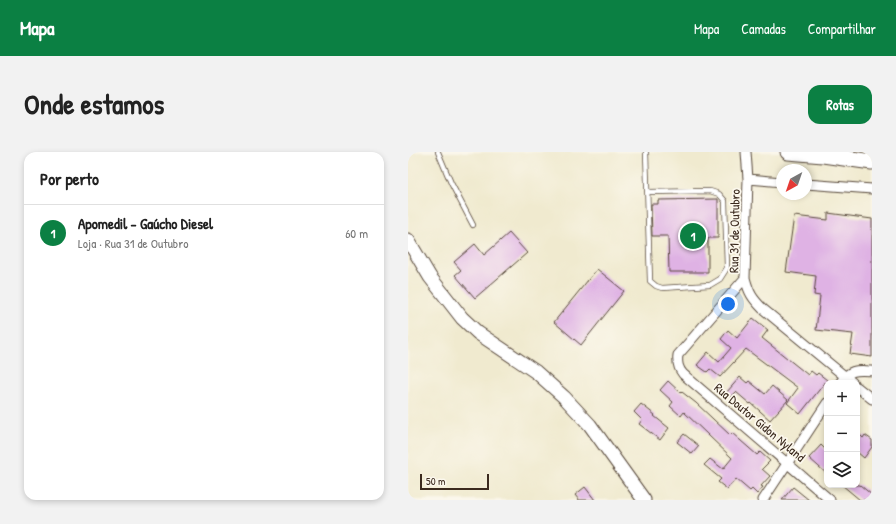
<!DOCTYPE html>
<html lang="pt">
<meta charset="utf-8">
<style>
:root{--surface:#fff;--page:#f2f2f2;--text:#222;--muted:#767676;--line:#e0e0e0;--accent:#0b8043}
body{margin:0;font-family:"Patrick Hand",sans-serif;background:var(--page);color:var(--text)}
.controls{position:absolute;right:12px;bottom:12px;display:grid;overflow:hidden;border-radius:8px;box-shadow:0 2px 6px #0003}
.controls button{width:36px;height:36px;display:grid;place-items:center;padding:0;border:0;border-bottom:1px solid var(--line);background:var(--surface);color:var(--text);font:20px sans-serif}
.compass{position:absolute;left:368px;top:12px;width:36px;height:36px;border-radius:50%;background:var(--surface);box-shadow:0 2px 6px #0003;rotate:220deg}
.scale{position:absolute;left:12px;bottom:10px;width:69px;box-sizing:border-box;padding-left:4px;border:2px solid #3b2a1e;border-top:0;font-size:11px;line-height:14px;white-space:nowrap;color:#3b2a1e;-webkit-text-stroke:3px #fbf7ec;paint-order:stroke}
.you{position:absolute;left:320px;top:152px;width:14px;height:14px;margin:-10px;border:3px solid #fff;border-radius:50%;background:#1a73e8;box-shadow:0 0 0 6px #1a73e833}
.badge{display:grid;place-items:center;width:26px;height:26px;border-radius:50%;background:var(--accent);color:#fff;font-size:13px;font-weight:700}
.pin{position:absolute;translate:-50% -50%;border:2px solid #fff;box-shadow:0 1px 4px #0006}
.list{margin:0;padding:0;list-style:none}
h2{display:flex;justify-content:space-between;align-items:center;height:52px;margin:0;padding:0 16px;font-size:17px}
h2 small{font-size:13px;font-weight:400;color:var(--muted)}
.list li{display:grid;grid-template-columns:26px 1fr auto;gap:12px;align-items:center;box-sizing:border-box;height:56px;padding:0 16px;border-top:1px solid var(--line)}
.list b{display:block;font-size:15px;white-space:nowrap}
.list p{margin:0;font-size:13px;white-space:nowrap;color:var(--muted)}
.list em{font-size:13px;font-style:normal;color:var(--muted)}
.icon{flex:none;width:22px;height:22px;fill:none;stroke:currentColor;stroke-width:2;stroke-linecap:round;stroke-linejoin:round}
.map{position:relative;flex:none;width:464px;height:348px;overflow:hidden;border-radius:12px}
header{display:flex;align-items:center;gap:24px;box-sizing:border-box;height:56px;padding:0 20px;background:var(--accent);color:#fff}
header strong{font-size:19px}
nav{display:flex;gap:22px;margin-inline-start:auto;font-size:14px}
.intro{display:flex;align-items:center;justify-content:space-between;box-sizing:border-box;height:96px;padding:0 24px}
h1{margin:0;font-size:28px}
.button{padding:10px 18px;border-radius:12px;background:var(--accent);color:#fff;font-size:14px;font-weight:700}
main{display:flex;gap:24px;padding:0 24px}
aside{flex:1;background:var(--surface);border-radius:12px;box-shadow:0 2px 6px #0003}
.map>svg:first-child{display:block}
.building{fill:#dfb2e4}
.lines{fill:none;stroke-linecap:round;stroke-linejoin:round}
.service-casing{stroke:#564739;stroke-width:6}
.minor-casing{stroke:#564739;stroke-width:11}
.secondary-casing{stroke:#564739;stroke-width:15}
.primary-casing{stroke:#564739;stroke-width:17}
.service{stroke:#fff;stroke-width:4.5}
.minor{stroke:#fff;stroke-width:9}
.secondary{stroke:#fff;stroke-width:13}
.primary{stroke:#fff;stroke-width:15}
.labels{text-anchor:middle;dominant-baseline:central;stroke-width:3.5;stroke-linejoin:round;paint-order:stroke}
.street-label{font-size:13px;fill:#3b2a1e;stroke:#fbf7ec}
</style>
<header>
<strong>Mapa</strong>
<nav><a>Mapa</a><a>Camadas</a><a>Compartilhar</a></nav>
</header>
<div class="intro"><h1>Onde estamos</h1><a class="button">Rotas</a></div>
<main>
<aside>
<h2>Por perto<small></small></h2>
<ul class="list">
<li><span class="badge">1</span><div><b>Apomedil - Gaúcho Diesel</b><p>Loja · Rua 31 de Outubro</p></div><em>60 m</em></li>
</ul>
</aside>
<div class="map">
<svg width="464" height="348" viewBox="0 0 464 348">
<rect width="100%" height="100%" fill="#fbf7ec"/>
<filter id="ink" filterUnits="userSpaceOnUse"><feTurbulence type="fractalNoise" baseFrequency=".025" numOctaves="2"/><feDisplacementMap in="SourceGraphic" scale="8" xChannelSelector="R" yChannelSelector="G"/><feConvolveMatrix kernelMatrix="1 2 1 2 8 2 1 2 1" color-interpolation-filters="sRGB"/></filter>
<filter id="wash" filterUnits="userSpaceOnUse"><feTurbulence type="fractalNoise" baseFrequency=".012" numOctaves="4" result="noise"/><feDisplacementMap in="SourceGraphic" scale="16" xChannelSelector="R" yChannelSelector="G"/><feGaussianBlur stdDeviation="0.9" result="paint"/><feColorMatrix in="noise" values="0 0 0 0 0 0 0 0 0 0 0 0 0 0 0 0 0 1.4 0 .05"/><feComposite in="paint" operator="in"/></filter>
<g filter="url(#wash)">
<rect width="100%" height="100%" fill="#f0eacf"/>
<g id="blocks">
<path class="building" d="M 310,47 L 310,86 L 300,86 L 300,120 L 261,120 L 260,84 L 244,84 L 243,52 L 250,52 L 250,48 Z
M 420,61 L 464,67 L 464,205 L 442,202 L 445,182 L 408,178 L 412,144 L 406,143 L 408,124 L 378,120 L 386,64 L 420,68 Z
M 101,81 L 119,101 L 67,146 L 47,123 L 53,118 L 46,110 L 67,92 L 76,103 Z
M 189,117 L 216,139 L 173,193 L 146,170 Z
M 345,166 L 360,178 L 354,186 L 400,223 L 403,219 L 408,223 L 410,221 L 419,228 L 392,262 L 379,251 L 390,236 L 338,197 L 312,225 L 302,217 L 299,220 L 289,213 L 300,200 L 311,210 L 323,196 L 313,187 L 320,178 L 329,186 Z
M 332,225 L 339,231 L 341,229 L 357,242 L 364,234 L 380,248 L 362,268 L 343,251 L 342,252 L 328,240 L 323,245 L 318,241 Z
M 260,229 L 273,241 L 274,240 L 288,251 L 322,283 L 324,281 L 349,303 L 352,300 L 362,309 L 354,317 L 362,324 L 353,334 L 355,335 L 349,342 L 344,337 L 342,339 L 328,327 L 319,337 L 310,330 L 313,327 L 296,313 L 302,307 L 315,317 L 324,306 L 276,260 L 273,264 L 262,254 L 265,250 L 252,238 Z
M 233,252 L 247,263 L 246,264 L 261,276 L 252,288 L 231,272 L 234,268 L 226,260 Z
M 449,280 L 455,286 L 457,283 L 464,288 L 464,295 L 456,306 L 449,300 Z
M 276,282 L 291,294 L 284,302 L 269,290 Z
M 413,293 L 419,299 L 419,322 L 401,306 Z
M 434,333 L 452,333 L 464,343 L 464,348 L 452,348 Z
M 177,335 L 187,348 L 171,348 L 167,343 Z
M 385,335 L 401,348 L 374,348 Z"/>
</g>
</g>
<g filter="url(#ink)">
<use href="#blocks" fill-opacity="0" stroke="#564739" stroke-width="1"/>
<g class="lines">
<g class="service-casing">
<path id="service" d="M 30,0 L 43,31 L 65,73
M 238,0 L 242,129 L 248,134 L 254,136 L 302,133 L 312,127 L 319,116 L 317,49 L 311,42 L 302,39 L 240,40"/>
</g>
<g class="minor-casing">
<path id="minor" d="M 338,0 L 340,27 L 337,126 C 341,141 344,146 355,157 L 445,231
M 340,27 L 374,30
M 398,32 L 464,37
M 337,126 L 270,203 C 269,211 270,216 275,222 L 422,348
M 432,231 C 442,217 448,218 464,219
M 449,235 L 464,247
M 355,348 L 419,251"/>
</g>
<g class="secondary-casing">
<path id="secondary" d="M 0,88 L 22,125 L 54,166 L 70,181 L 128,220 L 156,245 L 182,273 L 236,348"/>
</g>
<g class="primary-casing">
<path id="primary" d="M 380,0 L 415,3 L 464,10"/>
</g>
<use href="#service" class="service"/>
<use href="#minor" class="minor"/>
<use href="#secondary" class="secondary"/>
<use href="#primary" class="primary"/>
</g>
</g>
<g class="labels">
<g class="street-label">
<text transform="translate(326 79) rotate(-89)">Rua 31 de Outubro</text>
<text transform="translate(352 270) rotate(40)">Rua Doutor Gidon Nyland</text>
</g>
</g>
</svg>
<div class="controls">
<button>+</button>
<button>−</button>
<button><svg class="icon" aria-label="layers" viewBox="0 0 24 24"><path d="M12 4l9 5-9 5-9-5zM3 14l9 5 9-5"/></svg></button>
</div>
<svg class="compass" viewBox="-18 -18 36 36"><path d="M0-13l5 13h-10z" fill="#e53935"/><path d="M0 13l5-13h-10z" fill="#767676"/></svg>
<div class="scale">50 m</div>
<div class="you"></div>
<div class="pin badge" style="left:285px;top:84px">1</div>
</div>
</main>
